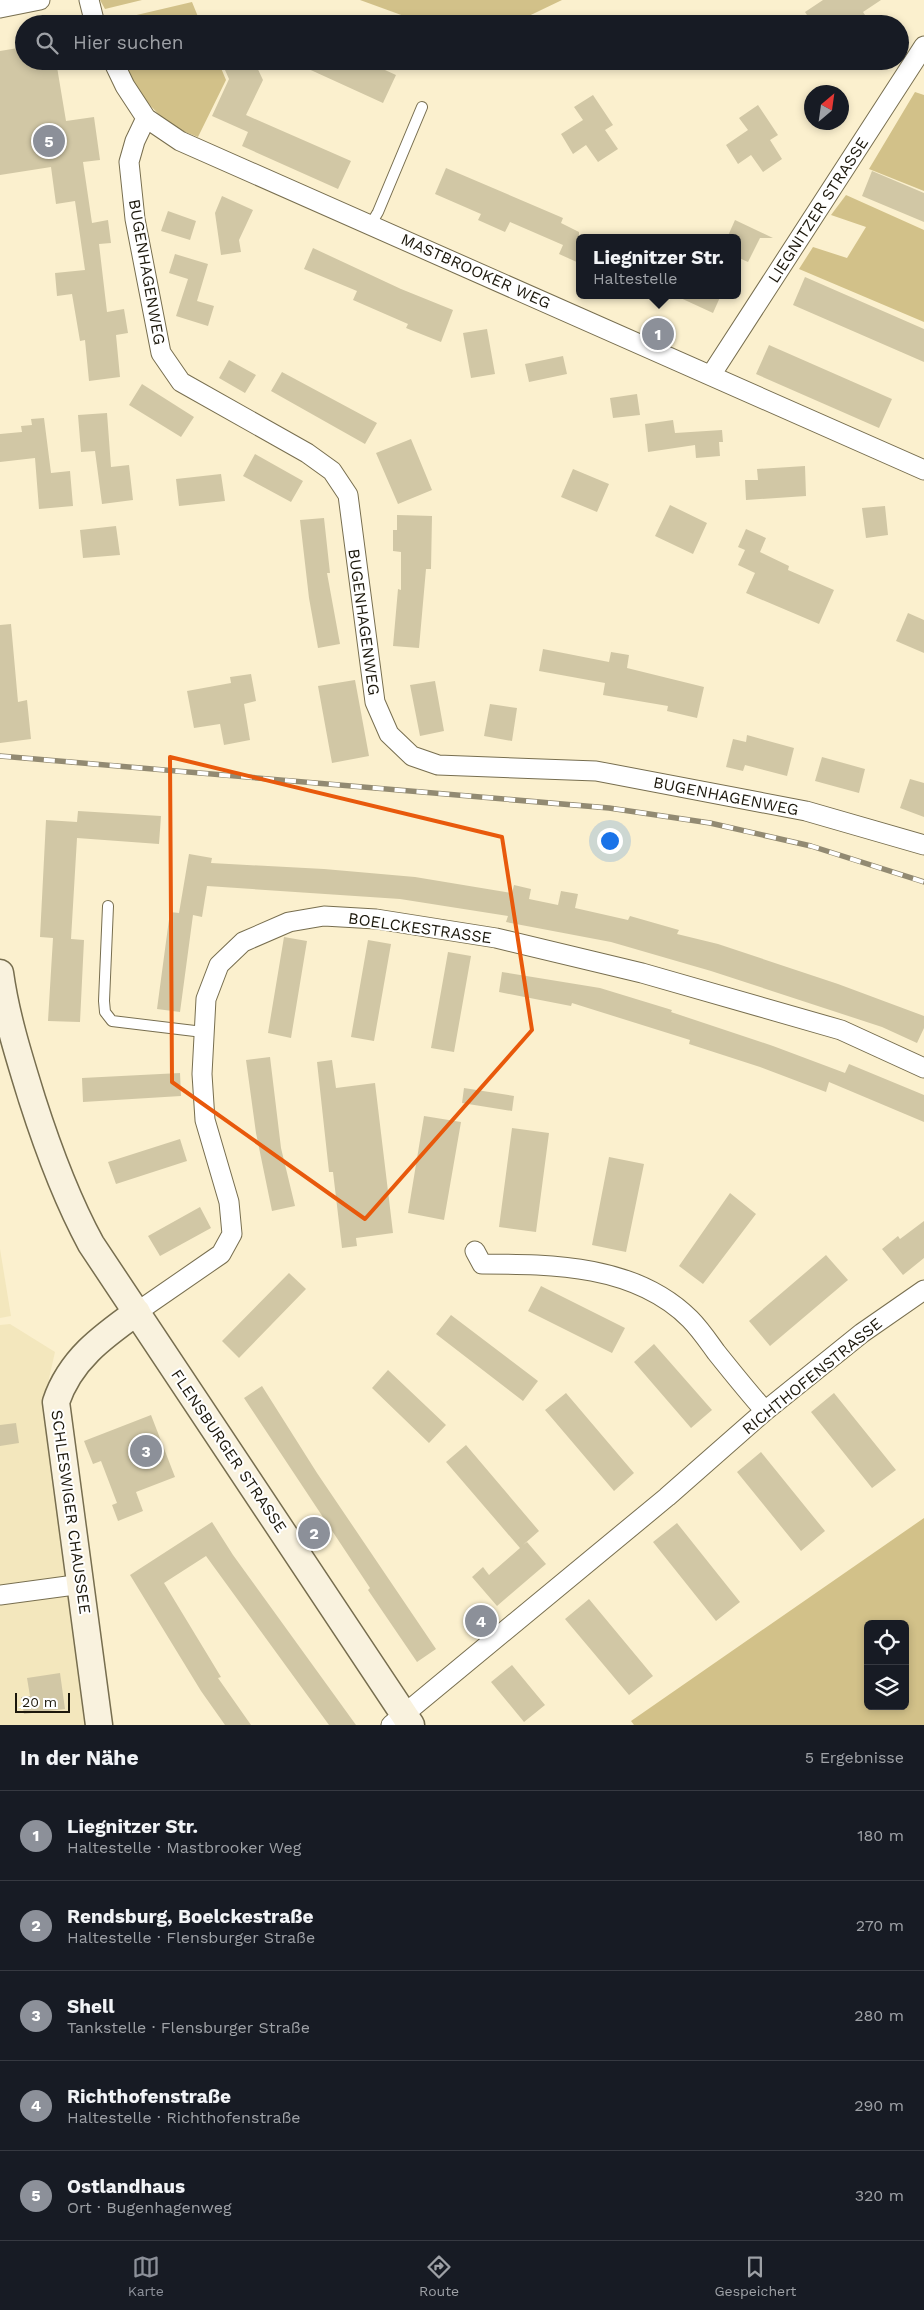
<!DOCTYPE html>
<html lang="de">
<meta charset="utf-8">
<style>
:root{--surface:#171b24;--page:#20242c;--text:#f1f3f6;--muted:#9ea1a6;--line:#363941;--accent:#8c9099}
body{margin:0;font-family:"Work Sans",sans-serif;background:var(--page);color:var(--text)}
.controls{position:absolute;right:15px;bottom:15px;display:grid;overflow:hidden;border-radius:8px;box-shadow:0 2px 8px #0003}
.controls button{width:45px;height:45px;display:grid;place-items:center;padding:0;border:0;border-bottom:1px solid var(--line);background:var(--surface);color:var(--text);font:25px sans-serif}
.compass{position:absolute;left:804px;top:85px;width:45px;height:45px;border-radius:50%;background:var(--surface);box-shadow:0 2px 8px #0003;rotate:29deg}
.scale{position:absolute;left:15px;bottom:12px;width:55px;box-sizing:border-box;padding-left:5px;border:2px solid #1c180c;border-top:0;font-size:14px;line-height:18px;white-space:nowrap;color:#1c180c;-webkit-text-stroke:4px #fff;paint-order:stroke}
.you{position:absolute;left:609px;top:840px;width:18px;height:18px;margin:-12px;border:4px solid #fff;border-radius:50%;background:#1a73e8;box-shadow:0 0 0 8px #1a73e833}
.badge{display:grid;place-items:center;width:32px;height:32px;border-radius:50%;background:var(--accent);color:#fff;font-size:16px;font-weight:700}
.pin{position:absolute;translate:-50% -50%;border:2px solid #fff;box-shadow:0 1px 5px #0006}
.popup{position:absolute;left:576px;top:234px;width:165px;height:65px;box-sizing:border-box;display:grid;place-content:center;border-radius:8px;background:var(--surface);filter:drop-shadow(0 1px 4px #0005);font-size:16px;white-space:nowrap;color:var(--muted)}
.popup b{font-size:19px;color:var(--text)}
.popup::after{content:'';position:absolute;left:50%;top:100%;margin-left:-10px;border:10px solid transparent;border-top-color:var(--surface)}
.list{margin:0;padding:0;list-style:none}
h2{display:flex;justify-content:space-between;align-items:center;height:65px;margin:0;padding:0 20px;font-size:21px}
h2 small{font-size:16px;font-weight:400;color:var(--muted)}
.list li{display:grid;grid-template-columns:32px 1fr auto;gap:15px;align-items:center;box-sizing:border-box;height:90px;padding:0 20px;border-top:1px solid var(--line)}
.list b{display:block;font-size:19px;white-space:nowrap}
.list p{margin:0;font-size:16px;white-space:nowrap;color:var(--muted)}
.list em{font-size:16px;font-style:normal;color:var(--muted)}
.icon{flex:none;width:28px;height:28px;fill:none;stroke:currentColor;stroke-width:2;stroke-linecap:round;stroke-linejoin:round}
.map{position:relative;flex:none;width:924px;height:1725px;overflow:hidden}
.search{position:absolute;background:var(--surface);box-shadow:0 2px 8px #0003;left:15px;right:15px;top:15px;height:55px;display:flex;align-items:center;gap:12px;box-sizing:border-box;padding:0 18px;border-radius:28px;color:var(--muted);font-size:19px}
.sheet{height:515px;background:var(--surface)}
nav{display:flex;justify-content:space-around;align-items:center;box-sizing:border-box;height:70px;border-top:1px solid var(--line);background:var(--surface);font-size:14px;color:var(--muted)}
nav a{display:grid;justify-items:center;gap:2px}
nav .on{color:var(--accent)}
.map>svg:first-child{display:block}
.built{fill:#f3e7bd}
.green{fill:#d2c189;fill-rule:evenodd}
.building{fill:#d1c7a5}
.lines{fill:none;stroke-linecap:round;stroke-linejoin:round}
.lane-casing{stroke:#776e4f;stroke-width:12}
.street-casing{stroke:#776e4f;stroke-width:21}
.secondary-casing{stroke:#776e4f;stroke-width:29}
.lane{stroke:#fff;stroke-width:10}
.street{stroke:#fff;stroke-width:19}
.secondary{stroke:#f9f2de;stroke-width:26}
.rail-casing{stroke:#928a72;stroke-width:5.5}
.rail{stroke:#fff;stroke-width:4;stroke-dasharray:11;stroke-linecap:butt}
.marked{fill:none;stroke:#e8590c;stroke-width:4;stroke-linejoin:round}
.labels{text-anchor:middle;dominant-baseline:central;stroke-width:4;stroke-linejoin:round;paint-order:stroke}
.street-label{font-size:16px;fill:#1c180c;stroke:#fff}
</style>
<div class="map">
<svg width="924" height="1725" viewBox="0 0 924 1725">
<rect width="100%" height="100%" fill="#fbf0ce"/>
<path class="built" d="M 0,1249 L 11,1316 L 0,1318 Z
M 10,1324 L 55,1352 L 43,1405 L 86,1725 L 0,1725 L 0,1325 Z"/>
<path class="green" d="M 100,0 L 142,0 L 105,9 Z
M 360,0 L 562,0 L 512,24 L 426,24 Z
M 192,2 L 201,24 L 112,24 L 111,21 Z
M 122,61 L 218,61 L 226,80 L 198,137 L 170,126 L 144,99 Z
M 915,92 L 924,95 L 924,191 L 869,169 Z
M 846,195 L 924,230 L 924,322 L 799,269 L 813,247 L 847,258 L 866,227 L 831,215 Z
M 924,1518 L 924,1725 L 634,1725 L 631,1721 ZM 868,1624 L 905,1624 L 905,1706 L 868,1706 Z"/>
<path class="building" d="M 823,0 L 881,0 L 863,12 L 871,24 L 813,24 L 805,12 Z
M 24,47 L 24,61 L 56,61 L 66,121 L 94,117 L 100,160 L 83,162 L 92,223 L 108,220 L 111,243 L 99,244 L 107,312 L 124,309 L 128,333 L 116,335 L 120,377 L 89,381 L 85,340 L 80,341 L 72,294 L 57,296 L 55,273 L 85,270 L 75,201 L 56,204 L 51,167 L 0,175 L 0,51 Z
M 221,61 L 254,61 L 263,80 L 246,115 L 351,161 L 338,189 L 242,146 L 248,132 L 212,116 L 229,79 Z
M 291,61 L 365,61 L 396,75 L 383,103 Z
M 593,95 L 613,125 L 605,130 L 618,149 L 598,162 L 586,145 L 573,154 L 561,134 L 583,120 L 574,107 Z
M 758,105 L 778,135 L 770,140 L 782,159 L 763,172 L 751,155 L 738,164 L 726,145 L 748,130 L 739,118 Z
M 446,168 L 563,218 L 561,223 L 579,232 L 579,263 L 559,254 L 563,245 L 510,222 L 505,232 L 478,220 L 481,214 L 435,194 Z
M 872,171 L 924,193 L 924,222 L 862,196 Z
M 222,196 L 253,210 L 239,240 L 241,252 L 221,255 L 215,213 Z
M 168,211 L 196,221 L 190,240 L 161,231 Z
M 735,220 L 773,238 L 760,238 L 748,262 L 737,257 L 737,238 L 727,238 Z
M 313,248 L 401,289 L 453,310 L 441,342 L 406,328 L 408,324 L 353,300 L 357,291 L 304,269 Z
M 175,254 L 208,264 L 197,301 L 214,306 L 208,326 L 176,316 L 188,279 L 169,273 Z
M 805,277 L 924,329 L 924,362 L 793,305 Z
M 674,295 L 721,295 L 713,313 Z
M 487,329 L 495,374 L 471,378 L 463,333 Z
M 769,345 L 892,399 L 879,428 L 756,374 Z
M 563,356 L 567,374 L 529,382 L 525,364 Z
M 229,360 L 256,375 L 245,393 L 219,378 Z
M 282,372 L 377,423 L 365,444 L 271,391 Z
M 142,384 L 194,417 L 181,437 L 129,405 Z
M 637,394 L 640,415 L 613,418 L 610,398 Z
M 107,413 L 111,467 L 129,465 L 133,500 L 102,504 L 95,451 L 81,452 L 78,415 Z
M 44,418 L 51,473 L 70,471 L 73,506 L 39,509 L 35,458 L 0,462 L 0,434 L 22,432 L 21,426 L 32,425 L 31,419 Z
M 673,420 L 675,433 L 722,430 L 723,442 L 719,442 L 720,456 L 696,458 L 695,445 L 648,452 L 645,424 Z
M 411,439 L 432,490 L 398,504 L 376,453 Z
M 255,454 L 303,481 L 291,502 L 243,476 Z
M 805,466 L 806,496 L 746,500 L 745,480 L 758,480 L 757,469 Z
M 573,469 L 609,484 L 597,512 L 561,497 Z
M 221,474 L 225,501 L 179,506 L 176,479 Z
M 670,505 L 707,523 L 693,554 L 655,536 Z
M 885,506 L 888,535 L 866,538 L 862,508 Z
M 397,515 L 432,516 L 431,569 L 426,569 L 419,648 L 393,646 L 398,589 L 401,590 L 401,552 L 393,551 L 393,530 L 397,530 Z
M 324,518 L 330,573 L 327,573 L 340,644 L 318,648 L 309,598 L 300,520 Z
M 116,526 L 120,555 L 83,558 L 80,530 Z
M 746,529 L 766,538 L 760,552 L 789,566 L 788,570 L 834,590 L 819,624 L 746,593 L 755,573 L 738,565 L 745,550 L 738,547 Z
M 908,613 L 924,620 L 924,653 L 896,641 Z
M 11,624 L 18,702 L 27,700 L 31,739 L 0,743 L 0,625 Z
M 543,649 L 609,662 L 611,652 L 629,655 L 627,668 L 704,687 L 697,718 L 667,711 L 668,706 L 603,695 L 605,683 L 539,671 Z
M 251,674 L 256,701 L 244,704 L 250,740 L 224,745 L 220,724 L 194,728 L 187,691 L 231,683 L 230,677 Z
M 355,680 L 369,756 L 332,763 L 318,686 Z
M 435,681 L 444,731 L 420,736 L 410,685 Z
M 490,704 L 517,708 L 512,741 L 484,736 Z
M 747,735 L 794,748 L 787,776 L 745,765 L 743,771 L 726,767 L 733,739 L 746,742 Z
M 822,757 L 865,769 L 859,793 L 815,781 Z
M 910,779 L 924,783 L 924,817 L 900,808 Z
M 78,811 L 161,816 L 159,844 L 77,838 L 71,939 L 84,940 L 80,1022 L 48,1021 L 53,938 L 40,937 L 46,820 L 77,822 Z
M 189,854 L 212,858 L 211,863 L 324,869 L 415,877 L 512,893 L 514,885 L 531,889 L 529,899 L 558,905 L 561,891 L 578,894 L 575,908 L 628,920 L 630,916 L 679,930 L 677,934 L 718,944 L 838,984 L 924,1016 L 924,1028 L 917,1043 L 882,1027 L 711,971 L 611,942 L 506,922 L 508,916 L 400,899 L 207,886 L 202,917 L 193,915 L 180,1012 L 157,1009 L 170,912 L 179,913 Z
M 284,937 L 307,941 L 291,1038 L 268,1033 Z
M 368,940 L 391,944 L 374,1041 L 351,1037 Z
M 448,952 L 471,956 L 454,1052 L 431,1048 Z
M 502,972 L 600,988 L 672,1010 L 671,1012 L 773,1046 L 845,1073 L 849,1064 L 924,1095 L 924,1122 L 829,1082 L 826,1092 L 760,1067 L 689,1044 L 690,1040 L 572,1003 L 571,1006 L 499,992 Z
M 270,1057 L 281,1148 L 295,1206 L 272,1211 L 256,1133 L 246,1060 Z
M 332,1060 L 336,1088 L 375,1083 L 393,1233 L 356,1238 L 357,1246 L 342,1248 L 333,1172 L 329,1172 L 317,1062 Z
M 180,1073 L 181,1096 L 83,1102 L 82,1078 Z
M 464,1088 L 514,1096 L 512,1111 L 462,1103 Z
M 424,1116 L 461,1122 L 444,1220 L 408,1213 Z
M 512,1128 L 549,1133 L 536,1232 L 499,1227 Z
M 180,1139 L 187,1161 L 116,1184 L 108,1162 Z
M 609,1157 L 644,1164 L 626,1252 L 592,1245 Z
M 730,1193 L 756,1214 L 703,1284 L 679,1266 Z
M 200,1207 L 211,1228 L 160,1256 L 148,1236 Z
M 924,1221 L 924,1258 L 903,1275 L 882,1249 L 898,1236 L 900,1239 Z
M 826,1255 L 848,1280 L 770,1346 L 749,1321 Z
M 289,1273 L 306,1289 L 239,1358 L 222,1341 Z
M 541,1286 L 625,1328 L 612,1353 L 528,1311 Z
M 451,1315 L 538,1381 L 523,1401 L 436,1334 Z
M 654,1344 L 712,1410 L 691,1428 L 634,1362 Z
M 388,1370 L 446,1425 L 429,1443 L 372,1388 Z
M 262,1386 L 317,1473 L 436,1649 L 417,1662 L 368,1590 L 370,1588 L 244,1398 Z
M 566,1393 L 634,1473 L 614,1491 L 545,1410 Z
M 834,1393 L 896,1470 L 872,1488 L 811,1412 Z
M 151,1415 L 175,1477 L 136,1492 L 143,1511 L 118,1521 L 112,1505 L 117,1503 L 101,1461 L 93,1464 L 84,1441 Z
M 16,1423 L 19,1443 L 0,1446 L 0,1425 Z
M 466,1445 L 539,1531 L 523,1545 L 527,1542 L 546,1564 L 497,1606 L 472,1577 L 483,1567 L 489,1575 L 520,1548 L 446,1462 Z
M 761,1452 L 825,1531 L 801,1551 L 737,1472 Z
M 212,1522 L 233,1555 L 356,1725 L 329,1725 L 206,1556 L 164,1583 L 221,1677 L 218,1678 L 251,1725 L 225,1725 L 201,1691 L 130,1575 Z
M 677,1523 L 740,1602 L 716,1621 L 653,1542 Z
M 589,1599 L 653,1676 L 629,1695 L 565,1619 Z
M 512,1665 L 545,1705 L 524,1722 L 491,1682 Z
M 60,1673 L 65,1709 L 24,1714 L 21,1697 L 30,1696 L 27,1678 Z"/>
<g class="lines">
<g class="lane-casing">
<path id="lane" d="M 371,224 L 378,212 L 422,107
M 108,906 L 104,1001 L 105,1012 L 112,1021 L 203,1032"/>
</g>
<g class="street-casing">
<path id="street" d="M 89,0 L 95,24
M 0,8 L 40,0
M 113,61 L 125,86 L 146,118 L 180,141 L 924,470
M 146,118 L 135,141 L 129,162 L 135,219 L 161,353 L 181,382 L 307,453 L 332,471 L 348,495 L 375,702 L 389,734 L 412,756 L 438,765 L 596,771 L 806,811 L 924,845
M 711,375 L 924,46
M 475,1251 L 482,1264 C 553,1264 636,1265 690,1319 C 700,1329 708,1341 716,1352 C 732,1372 748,1392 765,1411
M 137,1312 L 221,1254 L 232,1234 L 229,1202 L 205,1120 L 202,1074 L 206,999 L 219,965 L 243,942 L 289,922 L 324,916 L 376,919 L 496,938 L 642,973 L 841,1030 L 924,1068
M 0,1595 L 82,1584
M 391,1725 L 667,1497 L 765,1411 L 862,1333 L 924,1290"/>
</g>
<g class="secondary-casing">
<path id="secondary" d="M 0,973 C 6,1016 19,1057 32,1099 C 48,1149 66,1198 91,1244 L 411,1725
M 99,1725 L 56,1402 C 70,1360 102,1337 137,1312"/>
</g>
<use href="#lane" class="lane"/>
<use href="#street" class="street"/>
<use href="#secondary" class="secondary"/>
<g class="rail-casing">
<path id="rail" d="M 0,756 L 609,808 L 710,823 L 811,846 L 924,882"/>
</g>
<use href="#rail" class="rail"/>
</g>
<path class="marked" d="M 170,757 L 502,837 L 532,1030 L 365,1219 L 172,1082 Z"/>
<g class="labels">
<g class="street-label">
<text transform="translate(818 210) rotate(-57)">LIEGNITZER STRASSE</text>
<text transform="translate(476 271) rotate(24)">MASTBROOKER WEG</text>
<text transform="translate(147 272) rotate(80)">BUGENHAGENWEG</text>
<text transform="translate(364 622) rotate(82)">BUGENHAGENWEG</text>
<text transform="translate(726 796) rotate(11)">BUGENHAGENWEG</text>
<text transform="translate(420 928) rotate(8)">BOELCKESTRASSE</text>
<text transform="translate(812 1376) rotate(-39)">RICHTHOFENSTRASSE</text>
<text transform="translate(229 1451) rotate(56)">FLENSBURGER STRASSE</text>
<text transform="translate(71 1512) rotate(82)">SCHLESWIGER CHAUSSEE</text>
</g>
</g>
</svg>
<div class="controls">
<button><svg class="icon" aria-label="locate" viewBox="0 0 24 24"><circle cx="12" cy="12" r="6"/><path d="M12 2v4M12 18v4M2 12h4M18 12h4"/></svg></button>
<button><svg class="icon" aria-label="layers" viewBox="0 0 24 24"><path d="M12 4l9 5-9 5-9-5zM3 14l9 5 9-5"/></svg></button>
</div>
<svg class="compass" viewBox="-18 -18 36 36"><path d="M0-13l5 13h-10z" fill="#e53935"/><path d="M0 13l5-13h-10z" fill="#9ea1a6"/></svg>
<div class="scale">20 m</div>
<div class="you"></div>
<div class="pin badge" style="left:658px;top:334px">1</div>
<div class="popup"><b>Liegnitzer Str.</b>Haltestelle</div>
<div class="pin badge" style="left:314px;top:1533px">2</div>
<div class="pin badge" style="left:146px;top:1451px">3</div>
<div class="pin badge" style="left:481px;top:1621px">4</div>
<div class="pin badge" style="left:49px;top:141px">5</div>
<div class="search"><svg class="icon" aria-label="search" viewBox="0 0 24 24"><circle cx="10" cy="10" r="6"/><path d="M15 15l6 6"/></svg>Hier suchen</div>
</div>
<section class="sheet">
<h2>In der Nähe<small>5 Ergebnisse</small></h2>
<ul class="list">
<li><span class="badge">1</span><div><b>Liegnitzer Str.</b><p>Haltestelle · Mastbrooker Weg</p></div><em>180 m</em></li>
<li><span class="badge">2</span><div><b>Rendsburg, Boelckestraße</b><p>Haltestelle · Flensburger Straße</p></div><em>270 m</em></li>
<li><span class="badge">3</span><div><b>Shell</b><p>Tankstelle · Flensburger Straße</p></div><em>280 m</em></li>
<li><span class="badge">4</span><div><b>Richthofenstraße</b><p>Haltestelle · Richthofenstraße</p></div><em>290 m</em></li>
<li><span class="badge">5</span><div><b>Ostlandhaus</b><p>Ort · Bugenhagenweg</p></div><em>320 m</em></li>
</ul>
</section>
<nav>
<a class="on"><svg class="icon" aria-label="map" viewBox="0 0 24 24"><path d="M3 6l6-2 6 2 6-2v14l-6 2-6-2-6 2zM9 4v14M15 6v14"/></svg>Karte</a>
<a><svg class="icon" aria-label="directions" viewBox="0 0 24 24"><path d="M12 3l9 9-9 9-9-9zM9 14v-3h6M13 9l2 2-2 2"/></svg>Route</a>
<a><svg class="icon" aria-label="saved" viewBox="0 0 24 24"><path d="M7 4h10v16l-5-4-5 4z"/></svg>Gespeichert</a>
</nav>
